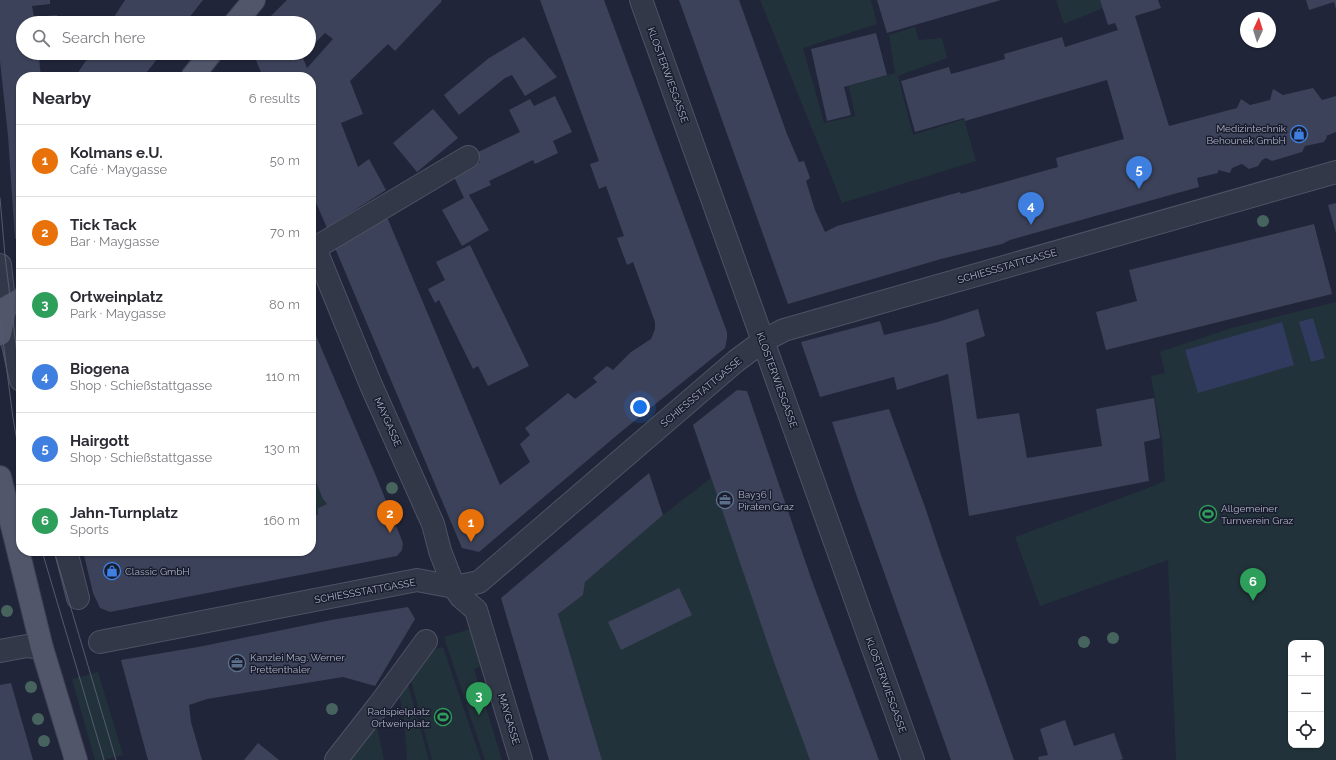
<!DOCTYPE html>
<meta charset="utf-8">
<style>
:root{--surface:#fff;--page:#f2f2f3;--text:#2b2b33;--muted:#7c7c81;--line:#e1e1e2;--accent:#505a8d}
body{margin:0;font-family:Raleway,sans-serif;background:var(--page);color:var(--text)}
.controls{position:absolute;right:12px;bottom:12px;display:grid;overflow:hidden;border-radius:8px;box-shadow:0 1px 3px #0004}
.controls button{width:36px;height:36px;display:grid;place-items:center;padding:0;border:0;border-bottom:1px solid var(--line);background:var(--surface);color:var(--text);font:20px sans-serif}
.compass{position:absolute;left:1240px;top:12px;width:36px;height:36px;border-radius:50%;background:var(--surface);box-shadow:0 1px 3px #0004;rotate:4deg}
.you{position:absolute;left:640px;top:407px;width:14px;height:14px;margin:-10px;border:3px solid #fff;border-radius:50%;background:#1a73e8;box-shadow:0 0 0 6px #1a73e833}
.badge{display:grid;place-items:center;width:26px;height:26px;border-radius:50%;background:var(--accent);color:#fff;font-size:13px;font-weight:700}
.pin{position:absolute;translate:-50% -33px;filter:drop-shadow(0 1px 2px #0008)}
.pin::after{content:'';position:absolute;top:21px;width:14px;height:12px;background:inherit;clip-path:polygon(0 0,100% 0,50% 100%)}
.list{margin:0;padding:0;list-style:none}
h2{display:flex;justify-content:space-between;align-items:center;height:52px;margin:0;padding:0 16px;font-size:17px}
h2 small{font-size:13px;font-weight:400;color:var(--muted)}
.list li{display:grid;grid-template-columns:26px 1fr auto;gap:12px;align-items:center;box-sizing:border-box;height:72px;padding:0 16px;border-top:1px solid var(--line)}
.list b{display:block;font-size:15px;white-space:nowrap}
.list p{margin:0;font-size:13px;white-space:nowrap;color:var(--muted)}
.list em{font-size:13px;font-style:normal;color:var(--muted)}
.icon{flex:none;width:22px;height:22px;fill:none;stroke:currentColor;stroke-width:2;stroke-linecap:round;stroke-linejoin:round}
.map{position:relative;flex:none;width:1336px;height:760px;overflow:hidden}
.search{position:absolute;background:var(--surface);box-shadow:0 1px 3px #0004;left:16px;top:16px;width:300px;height:44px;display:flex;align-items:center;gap:10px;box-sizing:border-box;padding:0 14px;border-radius:22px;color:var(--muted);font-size:15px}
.panel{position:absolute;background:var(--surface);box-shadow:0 1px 3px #0004;left:16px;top:72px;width:300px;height:484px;border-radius:16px}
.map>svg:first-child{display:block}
.green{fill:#22323a;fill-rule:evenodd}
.water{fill:#313a5f}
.building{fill:#3c4259}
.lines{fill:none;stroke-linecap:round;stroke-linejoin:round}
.minor-casing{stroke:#4e5264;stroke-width:24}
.major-casing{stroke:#3d4153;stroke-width:24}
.minor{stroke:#333849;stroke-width:22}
.major{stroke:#51566a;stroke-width:22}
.tram{stroke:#555a71;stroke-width:1}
.tree{fill:#46645d}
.labels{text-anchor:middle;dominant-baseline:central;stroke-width:3;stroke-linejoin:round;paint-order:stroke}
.street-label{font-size:10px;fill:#aeb2c6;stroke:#191d2e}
.poi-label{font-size:10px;fill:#aeb2c6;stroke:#191d2e;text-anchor:start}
</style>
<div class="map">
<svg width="1336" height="760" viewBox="0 0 1336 760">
<rect width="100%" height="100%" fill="#202539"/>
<path class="green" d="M 760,0 L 871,0 L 877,24 L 803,48 L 824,123 L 855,116 L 849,86 L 895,73 L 889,35 L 915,27 L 919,40 L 942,38 L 947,58 L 898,76 L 913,135 L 964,119 L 976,161 L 842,203 Z
M 1056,0 L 1100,0 L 1103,8 L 1064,24 Z
M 1336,302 L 1336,760 L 1176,760 L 1168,560 L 1040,606 L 1015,537 L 1143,490 L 1165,481 L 1162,440 L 1151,376 L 1165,373 L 1160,352 L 1235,327 ZM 1291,643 L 1321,643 L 1321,745 L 1291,745 Z
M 311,472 L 312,472 L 324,499 L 327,504 L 318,508 L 318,515 L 311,516 Z
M 711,478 L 810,760 L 602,760 L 558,614 L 583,595 L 585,582 L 663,515 Z
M 470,629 L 472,630 L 483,665 L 474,669 L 502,760 L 485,760 L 444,637 Z
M 443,647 L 481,760 L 432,760 L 409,673 L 424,652 Z
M 98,672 L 123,755 L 104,760 L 95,760 L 72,679 Z
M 407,681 L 429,760 L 407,760 L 404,717 L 399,695 Z
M 377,728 L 384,760 L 345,760 L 366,730 Z"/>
<path class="water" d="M 1313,318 L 1325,358 L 1311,362 L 1299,322 Z
M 1282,322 L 1294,365 L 1198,393 L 1185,350 Z"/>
<path class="building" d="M 0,0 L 50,0 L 50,4 L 32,6 L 34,17 L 57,15 L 57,23 L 23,23 L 23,53 L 66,53 L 64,55 L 39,58 L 41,77 L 21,77 L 21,240 L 15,239 L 8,136 L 0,61 Z
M 125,0 L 203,0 L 185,23 L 110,23 Z
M 287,0 L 441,0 L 442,1 L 395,51 L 388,44 L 350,81 L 363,114 L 341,123 L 358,167 L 369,159 L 386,190 L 327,228 L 311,191 L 311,77 L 263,77 L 253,53 L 306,53 L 303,58 L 307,68 L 333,39 L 325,33 L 309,49 L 309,23 L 264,23 Z
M 540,0 L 604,0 L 727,332 L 727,338 L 725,348 L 622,431 L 479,552 L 462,548 L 335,248 L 387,217 L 500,485 L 530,462 L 520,444 L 530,435 L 525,428 L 568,393 L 575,399 L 597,382 L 593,378 L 607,366 L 613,370 L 631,352 L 651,339 L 655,329 L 655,322 L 633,262 L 627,265 L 617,238 L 624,236 L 606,186 L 599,189 L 590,164 L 599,161 Z
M 679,0 L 739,0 L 787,134 L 799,162 L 804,161 L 810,178 L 806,181 L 815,210 L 825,232 L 837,226 L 927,201 L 960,192 L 961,194 L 1058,167 L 1056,158 L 1124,139 L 1107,80 L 965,121 L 964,118 L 915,132 L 901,81 L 949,67 L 951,74 L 962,71 L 1005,59 L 1004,54 L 1062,37 L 1065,47 L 1118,30 L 1115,23 L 1108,25 L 1100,0 L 1158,0 L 1161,8 L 1135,16 L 1169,126 L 1237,108 L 1241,99 L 1250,105 L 1270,100 L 1273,89 L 1283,95 L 1313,88 L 1322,100 L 1336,96 L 1336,132 L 1326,136 L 1327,137 L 1324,142 L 1305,146 L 1302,152 L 1272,161 L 1266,158 L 1262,160 L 1258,166 L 1249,169 L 1242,164 L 1232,168 L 1230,173 L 1218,170 L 1218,173 L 1197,178 L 1199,187 L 1010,240 L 1002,244 L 941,259 L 788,304 Z
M 877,0 L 1001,0 L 887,33 Z
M 1306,0 L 1336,0 L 1336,9 L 1334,2 L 1309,10 Z
M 876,33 L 887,75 L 844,87 L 851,115 L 827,121 L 811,49 Z
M 524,37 L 557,77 L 525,96 L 512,75 L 505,78 L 459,115 L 444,95 L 489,58 Z
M 91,53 L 162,53 L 143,77 L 75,77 Z
M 555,96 L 572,132 L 553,141 L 558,153 L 535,164 L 533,160 L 489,181 L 491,185 L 469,195 L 489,230 L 462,246 L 442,210 L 464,198 L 454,177 L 480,162 L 476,153 L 520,132 L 509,110 L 530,99 L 534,106 Z
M 433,109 L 458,138 L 417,172 L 393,143 Z
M 1336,203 L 1336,233 L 1328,205 Z
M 1314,224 L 1332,294 L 1106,350 L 1096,312 L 1137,301 L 1129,270 Z
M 470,245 L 529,366 L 488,386 L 478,366 L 473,369 L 439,300 L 435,303 L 428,289 L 445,280 L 436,262 Z
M 978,309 L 985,336 L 966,343 L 977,419 L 1019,413 L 1027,458 L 1102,446 L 1096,409 L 1154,398 L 1160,438 L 1144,442 L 1149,481 L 969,516 L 948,374 L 897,390 L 894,377 L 820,397 L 801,342 L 880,321 L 884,335 L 938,322 Z
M 311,324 L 376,476 L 403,543 L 402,550 L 397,556 L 110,612 L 100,608 L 93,593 L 83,551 L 148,551 L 150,555 L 169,551 L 311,551 L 311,516 L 318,515 L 318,508 L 327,504 L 323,499 L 312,472 L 311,472 Z
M 737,390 L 747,391 L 812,581 L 879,760 L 810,760 L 774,662 L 693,425 Z
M 889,409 L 925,507 L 939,549 L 1014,760 L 951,760 L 855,491 L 832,422 Z
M 649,473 L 663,515 L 585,582 L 583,595 L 558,614 L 602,760 L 549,760 L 501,598 Z
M 679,588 L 692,615 L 621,650 L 608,622 Z
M 408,607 L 415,619 L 375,686 L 343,677 L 207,699 L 189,705 L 191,722 L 202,760 L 148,760 L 121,660 L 198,647 L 331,620 Z
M 11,683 L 33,760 L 0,760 L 0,685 Z
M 1065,720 L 1074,746 L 1114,733 L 1123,759 L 1119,760 L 1039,760 L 1038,757 L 1048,755 L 1040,729 Z
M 258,743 L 279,760 L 244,760 Z"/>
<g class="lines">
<g class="minor-casing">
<path id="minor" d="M 641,0 L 913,760
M 468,157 L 315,248 L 371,385 L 433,524 L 440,551 L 454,587 L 461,597 L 476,610 L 521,760
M 0,265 L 5,309 L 21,380
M 66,551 L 78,598
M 100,642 L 417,580 L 454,587 L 479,582 L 736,361 L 763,341 L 784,330 L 1336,172
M 0,651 L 27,646 L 42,648
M 336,760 L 379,705 L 426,641"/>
</g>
<g class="major-casing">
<path id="major" d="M 235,23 L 254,0
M 192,77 L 211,53
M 0,311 L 21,299
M 0,334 L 5,309
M 0,477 L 42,648 L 76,760"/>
</g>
<use href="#minor" class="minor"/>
<use href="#major" class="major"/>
<path class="tram" d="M 0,198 L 5,256 L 21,386
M 0,317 L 13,418 L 21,464
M 42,551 L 104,760
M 54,551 L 116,760"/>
</g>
<g class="tree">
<circle cx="1263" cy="221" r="6"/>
<circle cx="392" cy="488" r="6"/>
<circle cx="7" cy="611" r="6"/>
<circle cx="1113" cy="638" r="6"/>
<circle cx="1084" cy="642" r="6"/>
<circle cx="31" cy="687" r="6"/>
<circle cx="332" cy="709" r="6"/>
<circle cx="38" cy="719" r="6"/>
<circle cx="44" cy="741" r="6"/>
</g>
<defs>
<g id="shop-ring" transform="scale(0.9)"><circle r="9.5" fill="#191d2e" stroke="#3f7fe0" stroke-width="1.5"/><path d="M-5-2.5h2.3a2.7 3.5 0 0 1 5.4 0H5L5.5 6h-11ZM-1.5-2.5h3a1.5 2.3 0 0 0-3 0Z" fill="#3f7fe0"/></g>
<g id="office-ring" transform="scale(0.9)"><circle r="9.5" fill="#191d2e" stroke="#5c6f8a" stroke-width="1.5"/><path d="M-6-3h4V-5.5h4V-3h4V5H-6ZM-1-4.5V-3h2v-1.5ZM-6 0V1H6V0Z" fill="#5c6f8a"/></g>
<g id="stadium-ring" transform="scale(0.9)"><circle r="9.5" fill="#191d2e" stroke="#2e9e5b" stroke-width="1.5"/><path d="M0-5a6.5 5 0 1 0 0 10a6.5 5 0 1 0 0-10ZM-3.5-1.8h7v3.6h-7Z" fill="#2e9e5b"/></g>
</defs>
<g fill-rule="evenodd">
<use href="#shop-ring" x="1299" y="134"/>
<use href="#office-ring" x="725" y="500"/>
<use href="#stadium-ring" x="1208" y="514"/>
<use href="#shop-ring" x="112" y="571"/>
<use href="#office-ring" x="237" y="663"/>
<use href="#stadium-ring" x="443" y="717"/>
</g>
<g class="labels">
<g class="street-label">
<text transform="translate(668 75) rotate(70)">KLOSTERWIESGASSE</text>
<text transform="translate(1007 266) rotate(-16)">SCHIESSSTATTGASSE</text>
<text transform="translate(777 380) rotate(70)">KLOSTERWIESGASSE</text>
<text transform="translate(701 392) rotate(-40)">SCHIESSSTATTGASSE</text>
<text transform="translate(388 422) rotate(66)">MAYGASSE</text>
<text transform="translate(365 591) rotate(-10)">SCHIESSSTATTGASSE</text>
<text transform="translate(886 685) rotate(70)">KLOSTERWIESGASSE</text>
<text transform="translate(509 719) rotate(73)">MAYGASSE</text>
</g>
<g class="poi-label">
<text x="1286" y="128" text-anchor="end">Medizintechnik<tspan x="1286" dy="12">Behounek GmbH</tspan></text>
<text x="738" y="494">Bay36 |<tspan x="738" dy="12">Piraten Graz</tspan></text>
<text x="1221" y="508">Allgemeiner<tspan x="1221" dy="12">Turnverein Graz</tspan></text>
<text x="125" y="571">Classic GmbH</text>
<text x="250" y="657">Kanzlei Mag. Werner<tspan x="250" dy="12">Prettenthaler</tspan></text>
<text x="430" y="711" text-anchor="end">Radspielplatz<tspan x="430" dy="12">Ortweinplatz</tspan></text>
</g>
</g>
</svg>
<div class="controls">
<button>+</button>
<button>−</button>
<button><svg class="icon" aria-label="locate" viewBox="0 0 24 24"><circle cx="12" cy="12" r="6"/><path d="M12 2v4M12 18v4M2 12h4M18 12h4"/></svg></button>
</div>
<svg class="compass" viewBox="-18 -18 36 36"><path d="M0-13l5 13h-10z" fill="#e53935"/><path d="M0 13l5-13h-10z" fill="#7c7c81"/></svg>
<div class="you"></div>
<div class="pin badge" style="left:471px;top:542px;background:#e8710a">1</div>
<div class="pin badge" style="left:390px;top:533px;background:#e8710a">2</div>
<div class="pin badge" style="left:479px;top:715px;background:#2e9e5b">3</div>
<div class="pin badge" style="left:1031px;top:225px;background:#3f7fe0">4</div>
<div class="pin badge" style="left:1139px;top:189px;background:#3f7fe0">5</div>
<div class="pin badge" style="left:1253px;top:601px;background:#2e9e5b">6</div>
<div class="search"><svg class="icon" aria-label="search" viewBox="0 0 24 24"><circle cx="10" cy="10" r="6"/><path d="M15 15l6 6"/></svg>Search here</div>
<section class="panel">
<h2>Nearby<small>6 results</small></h2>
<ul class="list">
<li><span class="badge" style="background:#e8710a">1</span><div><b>Kolmans e.U.</b><p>Café · Maygasse</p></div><em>50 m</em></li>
<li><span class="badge" style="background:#e8710a">2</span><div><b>Tick Tack</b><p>Bar · Maygasse</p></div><em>70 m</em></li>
<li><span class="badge" style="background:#2e9e5b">3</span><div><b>Ortweinplatz</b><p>Park · Maygasse</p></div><em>80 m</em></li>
<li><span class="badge" style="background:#3f7fe0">4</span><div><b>Biogena</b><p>Shop · Schießstattgasse</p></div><em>110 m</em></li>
<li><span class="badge" style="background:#3f7fe0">5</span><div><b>Hairgott</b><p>Shop · Schießstattgasse</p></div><em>130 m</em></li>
<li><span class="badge" style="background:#2e9e5b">6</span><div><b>Jahn-Turnplatz</b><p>Sports</p></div><em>160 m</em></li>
</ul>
</section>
</div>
